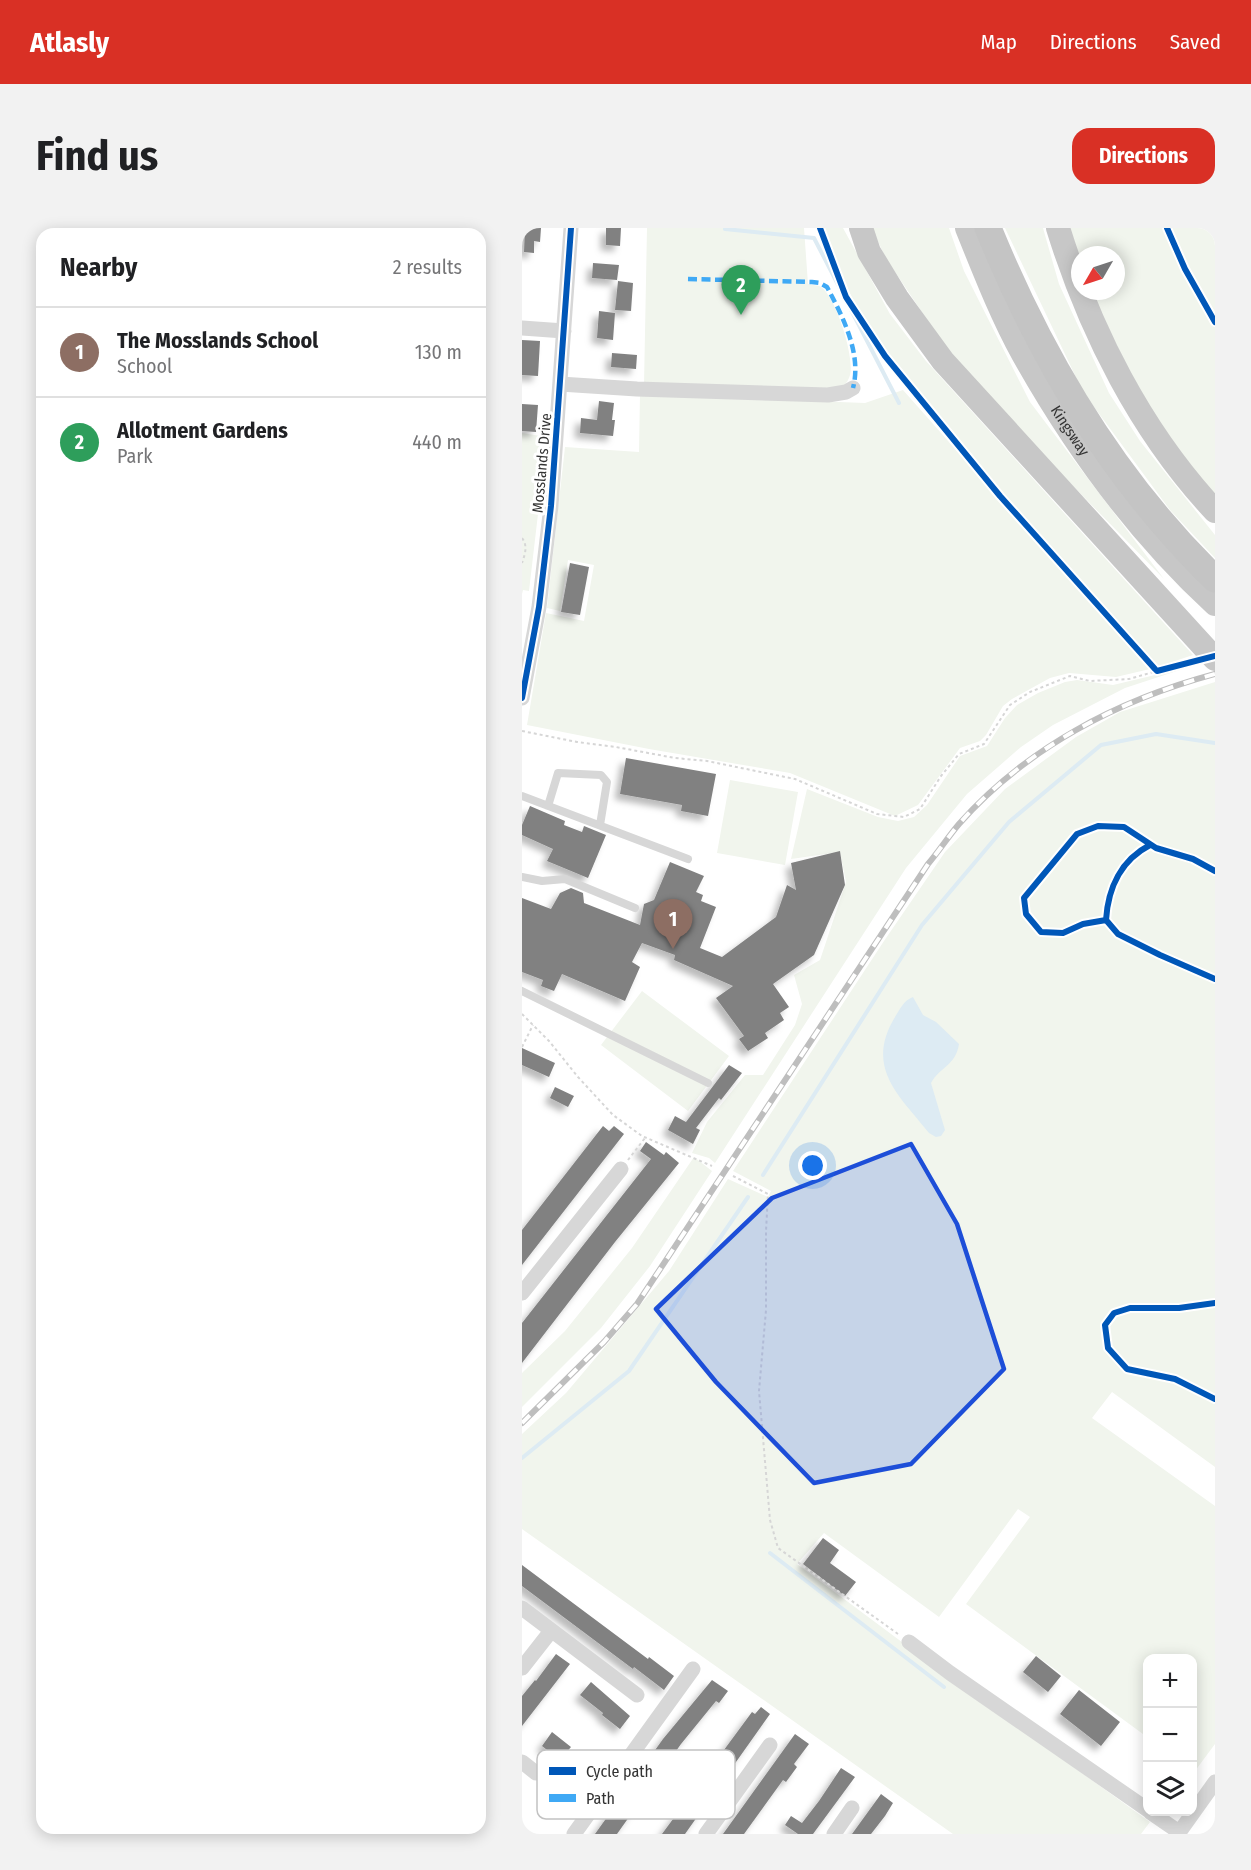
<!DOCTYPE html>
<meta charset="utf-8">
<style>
:root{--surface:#fff;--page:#f2f2f2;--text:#202124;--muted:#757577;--line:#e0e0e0;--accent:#d93025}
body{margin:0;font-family:"Fira Sans Condensed",sans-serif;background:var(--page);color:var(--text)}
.controls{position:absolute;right:18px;bottom:18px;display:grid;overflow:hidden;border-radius:12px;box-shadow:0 3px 15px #0003}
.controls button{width:54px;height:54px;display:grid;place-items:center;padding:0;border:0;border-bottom:2px solid var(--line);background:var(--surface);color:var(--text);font:30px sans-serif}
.compass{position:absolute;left:549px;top:18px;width:54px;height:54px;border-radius:50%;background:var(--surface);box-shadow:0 3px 15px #0003;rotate:231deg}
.you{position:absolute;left:291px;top:938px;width:21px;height:21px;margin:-15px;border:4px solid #fff;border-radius:50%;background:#1a73e8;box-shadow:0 0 0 9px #1a73e833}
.badge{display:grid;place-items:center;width:39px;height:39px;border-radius:50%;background:var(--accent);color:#fff;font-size:20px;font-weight:700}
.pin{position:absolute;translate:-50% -50px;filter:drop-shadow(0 2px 3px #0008)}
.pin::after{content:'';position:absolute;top:32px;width:21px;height:18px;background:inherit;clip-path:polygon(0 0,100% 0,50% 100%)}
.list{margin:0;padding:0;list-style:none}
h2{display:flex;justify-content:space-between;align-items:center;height:78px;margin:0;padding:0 24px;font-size:26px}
h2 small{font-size:20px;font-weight:400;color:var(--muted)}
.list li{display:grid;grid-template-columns:39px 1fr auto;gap:18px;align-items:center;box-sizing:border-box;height:90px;padding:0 24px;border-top:2px solid var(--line)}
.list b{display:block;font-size:22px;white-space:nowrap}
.list p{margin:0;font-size:20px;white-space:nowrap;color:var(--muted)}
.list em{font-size:20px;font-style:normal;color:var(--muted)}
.icon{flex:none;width:33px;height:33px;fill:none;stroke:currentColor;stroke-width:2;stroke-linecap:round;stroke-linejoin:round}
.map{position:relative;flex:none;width:693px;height:1606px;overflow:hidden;border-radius:18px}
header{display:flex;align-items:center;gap:36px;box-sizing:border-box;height:84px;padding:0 30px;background:var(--accent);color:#fff}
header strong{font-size:28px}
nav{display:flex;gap:33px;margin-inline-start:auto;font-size:21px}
.intro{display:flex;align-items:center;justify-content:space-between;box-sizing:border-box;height:144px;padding:0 36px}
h1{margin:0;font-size:42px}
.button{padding:15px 27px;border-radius:18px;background:var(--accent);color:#fff;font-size:21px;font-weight:700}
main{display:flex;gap:36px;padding:0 36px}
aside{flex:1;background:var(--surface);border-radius:18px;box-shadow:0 3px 15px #0003}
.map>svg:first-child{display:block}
.green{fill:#f1f5ed}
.water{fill:#ddebf3}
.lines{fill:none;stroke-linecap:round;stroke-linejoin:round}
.stream{stroke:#ddebf3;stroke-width:4}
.building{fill:#818181;filter:url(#shadow)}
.path{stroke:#d6d6d6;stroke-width:2;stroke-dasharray:3 3;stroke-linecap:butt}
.service{stroke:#d7d7d7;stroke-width:8}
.minor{stroke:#d7d7d7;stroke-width:15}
.trunk{stroke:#c7c7c7;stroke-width:24}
.motorway{stroke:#c4c4c4;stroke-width:27}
.rail-casing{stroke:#bebebe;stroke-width:6}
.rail{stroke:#fff;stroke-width:4;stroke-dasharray:11;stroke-linecap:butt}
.quiet{stroke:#3fa9f5;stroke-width:4.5;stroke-dasharray:9 4.5;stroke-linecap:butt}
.cycleway-casing{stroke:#fff;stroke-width:10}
.cycleway{stroke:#0057b8;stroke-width:6}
.marked{fill:#1d4ed8;fill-opacity:0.2;stroke:#1d4ed8;stroke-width:4.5;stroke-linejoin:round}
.labels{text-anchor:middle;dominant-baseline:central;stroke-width:6;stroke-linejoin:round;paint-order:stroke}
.street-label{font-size:15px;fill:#333;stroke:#fff}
.key{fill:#fff;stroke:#c2c2c2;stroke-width:1.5}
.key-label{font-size:16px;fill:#333}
</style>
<header>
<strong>Atlasly</strong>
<nav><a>Map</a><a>Directions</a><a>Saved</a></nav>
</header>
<div class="intro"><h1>Find us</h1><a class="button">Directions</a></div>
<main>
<aside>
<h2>Nearby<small>2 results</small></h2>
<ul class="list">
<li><span class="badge" style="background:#8d6e63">1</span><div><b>The Mosslands School</b><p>School</p></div><em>130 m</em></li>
<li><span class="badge" style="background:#2e9e5b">2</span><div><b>Allotment Gardens</b><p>Park</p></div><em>440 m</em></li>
</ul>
</aside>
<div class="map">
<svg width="693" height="1606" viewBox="0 0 693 1606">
<defs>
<filter id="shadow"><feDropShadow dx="-5.5" dy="5.5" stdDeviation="3" flood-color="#0004"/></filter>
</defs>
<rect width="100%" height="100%" fill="#fff"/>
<path class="green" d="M 125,0 L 282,0 L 286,56 C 290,57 296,57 299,59 C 314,69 333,130 328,147 C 326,154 323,157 317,161 L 122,157 Z
M 301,0 L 321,0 L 368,86 L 404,133 L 671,427 L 635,439 L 385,160 L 332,75 Z
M 350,0 L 427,0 L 442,43 L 508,174 L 642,351 L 509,215 L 424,120 L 363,29 Z
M 483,0 L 521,0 L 537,56 L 587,165 L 618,213 L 693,307 L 693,330 L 648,282 L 561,164 Z
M 547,0 L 643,0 L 683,84 L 693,99 L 693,269 L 629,185 L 567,63 L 594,63 L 594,27 L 558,27 L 558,35 Z
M 649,0 L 693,0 L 693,89 L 667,44 Z
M 381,162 L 628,441 L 594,449 L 547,445 L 528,450 L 490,471 L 481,478 L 464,507 L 458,513 L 438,520 L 396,577 L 373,588 L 268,545 L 127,521 L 5,497 L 24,385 L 62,393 L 72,337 L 46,332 L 38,383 L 25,380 L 43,219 L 117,224 L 118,166 L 343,175 Z
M 0,205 L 25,209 L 7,363 L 1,362 L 0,366 Z
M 667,439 L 603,460 L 531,497 L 499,519 L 445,566 L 384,640 L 193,935 L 187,930 L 170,925 L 185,894 L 223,847 L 241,847 L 273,797 L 280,776 L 272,747 L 298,732 L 324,654 L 318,624 L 269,631 L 285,561 L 356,589 L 376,593 L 392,589 L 405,577 L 438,528 L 465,518 L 483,490 L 495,477 L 516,465 L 543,454 L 555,452 L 591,457 Z
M 693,454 L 693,1239 L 590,1164 L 570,1190 L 693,1278 L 693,1516 L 673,1543 L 670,1541 L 670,1430 L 626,1430 L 625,1509 L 444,1376 L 508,1289 L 496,1281 L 417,1389 L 302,1305 L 275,1336 L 443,1461 L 628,1594 L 619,1606 L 431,1606 L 0,1301 L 0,1206 L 44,1165 L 147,1043 L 206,951 L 246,969 L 249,963 L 211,943 L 362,713 L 423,624 L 483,561 L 554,509 L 598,484 Z
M 208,552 L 276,564 L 263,637 L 195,625 Z
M 120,763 L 207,828 L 166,883 L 79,817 Z
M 172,929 L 190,943 L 128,1038 L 79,1100 L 0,1179 L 0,1145 L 43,1103 L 110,1020 Z"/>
<path class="water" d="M 391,769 L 401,787 L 414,794 L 437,816 C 434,837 418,839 409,855 L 423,902 L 419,908 L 414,909 L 407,905 C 378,868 342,840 373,789 C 378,781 382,772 391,769 Z"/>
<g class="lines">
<path class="stream" d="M 203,1 L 292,10 L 377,175
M 241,947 L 400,697 L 487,594 L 579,517 L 634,506 L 693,515
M 0,1230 L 107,1143 L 226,969
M 248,1325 L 422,1459"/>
</g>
<path class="building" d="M 3,0 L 19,0 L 18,14 L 12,13 L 12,25 L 2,24 Z
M 84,0 L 99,0 L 98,18 L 84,17 Z
M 71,35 L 97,37 L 95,52 L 70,50 Z
M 96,53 L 111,55 L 109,83 L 93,82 Z
M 77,83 L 93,85 L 91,112 L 75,110 Z
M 0,112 L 18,113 L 16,148 L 0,147 Z
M 90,125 L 115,127 L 114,141 L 89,139 Z
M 77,173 L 92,175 L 90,192 L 93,192 L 91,208 L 58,205 L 59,190 L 75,192 Z
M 0,176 L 16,177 L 14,204 L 0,203 Z
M 48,335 L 67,339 L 58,387 L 39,384 Z
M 104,530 L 194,546 L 186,588 L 159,583 L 160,577 L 98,566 Z
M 8,578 L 43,593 L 42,597 L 60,604 L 62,598 L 84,607 L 66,650 L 25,633 L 31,621 L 0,607 L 0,597 Z
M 318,623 L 323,657 L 292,727 L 251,756 L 267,779 L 258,785 L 262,792 L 243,805 L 246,810 L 226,823 L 217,811 L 222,808 L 194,770 L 211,758 L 152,732 L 153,727 L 120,715 L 110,734 L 118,739 L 103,773 L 40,746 L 32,763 L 19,758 L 21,752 L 0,744 L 0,670 L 29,681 L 38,665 L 49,660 L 61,665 L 62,675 L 118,697 L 122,676 L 132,672 L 148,634 L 182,648 L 174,664 L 181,667 L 179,673 L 194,679 L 178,720 L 200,729 L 254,689 L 265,657 L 274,662 L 269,635 Z
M 0,820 L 33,835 L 27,849 L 0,837 Z
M 207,837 L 220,845 L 199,872 L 197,870 L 174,900 L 178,902 L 171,916 L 146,902 L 153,888 L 164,894 Z
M 33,859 L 52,868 L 46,879 L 28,870 Z
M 81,898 L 87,903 L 92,898 L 102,906 L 0,1037 L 0,1002 Z
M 124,914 L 142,927 L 144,924 L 157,935 L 93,1014 L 0,1135 L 0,1095 L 129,931 L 118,923 Z
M 301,1310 L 317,1322 L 308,1335 L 334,1354 L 323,1368 L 281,1336 Z
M 0,1337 L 126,1431 L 127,1429 L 152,1448 L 142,1462 L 112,1439 L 111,1441 L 0,1358 Z
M 34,1426 L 48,1436 L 0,1498 L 0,1468 L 13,1452 L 14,1453 Z
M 514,1428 L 539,1448 L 526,1464 L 501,1444 Z
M 190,1452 L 206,1463 L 197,1475 L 194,1473 L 159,1516 L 95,1606 L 73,1606 L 141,1511 Z
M 69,1454 L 108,1488 L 98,1501 L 80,1487 L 81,1485 L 58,1467 Z
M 557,1462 L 598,1494 L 579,1518 L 538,1486 Z
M 239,1479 L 248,1486 L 163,1606 L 140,1606 L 230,1484 L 233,1486 Z
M 30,1504 L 49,1519 L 38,1532 L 20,1518 Z
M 273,1506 L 287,1516 L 272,1536 L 275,1539 L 264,1554 L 261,1552 L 222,1606 L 201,1606 Z
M 319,1540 L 333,1549 L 291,1606 L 276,1606 L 263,1597 L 269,1588 L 280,1595 L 297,1573 Z
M 359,1566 L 371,1575 L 363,1588 L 349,1606 L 330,1606 Z"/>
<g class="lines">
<path class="path" d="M 0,310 C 6,318 3,326 0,335
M 0,503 L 55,514 L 94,519 L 153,530 L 185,533 L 273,551 L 355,586 L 382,589 L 398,581 L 419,548 L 437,526 L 462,516 L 488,477 L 508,464 L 548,448 L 568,453 L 607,451 L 635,443
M 0,786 L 27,813 L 56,849 L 91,887 L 120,908 L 190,938
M 0,819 L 11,797
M 106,932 L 123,910
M 211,948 L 246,966 L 244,1003 L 244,1082 L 237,1163 L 248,1292 L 256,1320 L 376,1406"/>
<path class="service" d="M 0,568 L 166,631
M 26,578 L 36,545 L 79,547 L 85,554 L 78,597
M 0,649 L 20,653 L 43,651 L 113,680
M 0,763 L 186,855"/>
<path class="minor" d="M 0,100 L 42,103
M 38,156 L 115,161 L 306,167 L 324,164 L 331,160
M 0,470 L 17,379 L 29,278 L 49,0
M 0,1065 L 99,941
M 0,1380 L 115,1467
M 387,1414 L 428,1445 L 626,1582
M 0,1440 L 29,1403
M 0,1534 L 14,1545
M 628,1584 L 657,1604
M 52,1606 L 171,1441
M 184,1606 L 248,1517
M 312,1606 L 330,1580
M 656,1606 L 693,1554"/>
<g class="trunk">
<path d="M 339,0 L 347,24 L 375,70 L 421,133 L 693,431"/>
<path id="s1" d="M 445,0 C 462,42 479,86 501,126 C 552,217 616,305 693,376"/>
<path d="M 536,0 C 568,103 619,204 693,283"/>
</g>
<path class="motorway" d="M 466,0 C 519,130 592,253 693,351"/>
<g class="rail-casing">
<path id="rail" d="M 0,1195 L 82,1114 L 115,1076 L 406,636 C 417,623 426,609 437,596 C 504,520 596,472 693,446"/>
</g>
<use href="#rail" class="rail"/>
<path class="quiet" d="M 166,51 L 290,54 L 298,55 L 305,59 C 321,89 340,126 331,160"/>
<g class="cycleway-casing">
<path id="cycleway" d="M 298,0 L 324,69 L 363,128 L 478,268 L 633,441 L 635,443 L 693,428
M 645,0 L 663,41 L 693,94
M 0,470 L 17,379 L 29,278 L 49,0
M 693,643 L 671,631 L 634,620 L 602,599 L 576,598 L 555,606 L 502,670 L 504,686 L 519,704 L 541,705 L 561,696 L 584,692 L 596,706 L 638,727 L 693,751
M 584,692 C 586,660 599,632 628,617
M 693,1075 L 657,1080 L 608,1080 L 592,1085 L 583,1097 L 586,1120 L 605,1141 L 653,1151 L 693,1171"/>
</g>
<use href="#cycleway" class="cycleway"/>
</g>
<path class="marked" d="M 389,916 L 435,996 L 482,1141 L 389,1236 L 292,1255 L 194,1154 L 134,1081 L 250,970 Z"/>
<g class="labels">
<g class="street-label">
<text stroke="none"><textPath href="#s1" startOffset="228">Kingsway</textPath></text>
<text transform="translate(20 235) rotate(-85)">Mosslands Drive</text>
</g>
</g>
<rect x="15" y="1522" width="198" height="69" rx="9" class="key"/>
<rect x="27" y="1539" width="27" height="8" fill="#0057b8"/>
<rect x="27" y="1566" width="27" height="8" fill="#3fa9f5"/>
<g class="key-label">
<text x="64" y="1549">Cycle path</text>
<text x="64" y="1576">Path</text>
</g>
</svg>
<div class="controls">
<button>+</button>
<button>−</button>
<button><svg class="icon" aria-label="layers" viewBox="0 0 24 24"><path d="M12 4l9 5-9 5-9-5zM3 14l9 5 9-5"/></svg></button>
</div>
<svg class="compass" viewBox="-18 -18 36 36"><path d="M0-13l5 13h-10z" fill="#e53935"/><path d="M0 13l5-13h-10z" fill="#757577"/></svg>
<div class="you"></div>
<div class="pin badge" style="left:151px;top:721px;background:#8d6e63">1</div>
<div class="pin badge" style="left:219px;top:87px;background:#2e9e5b">2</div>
</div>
</main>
